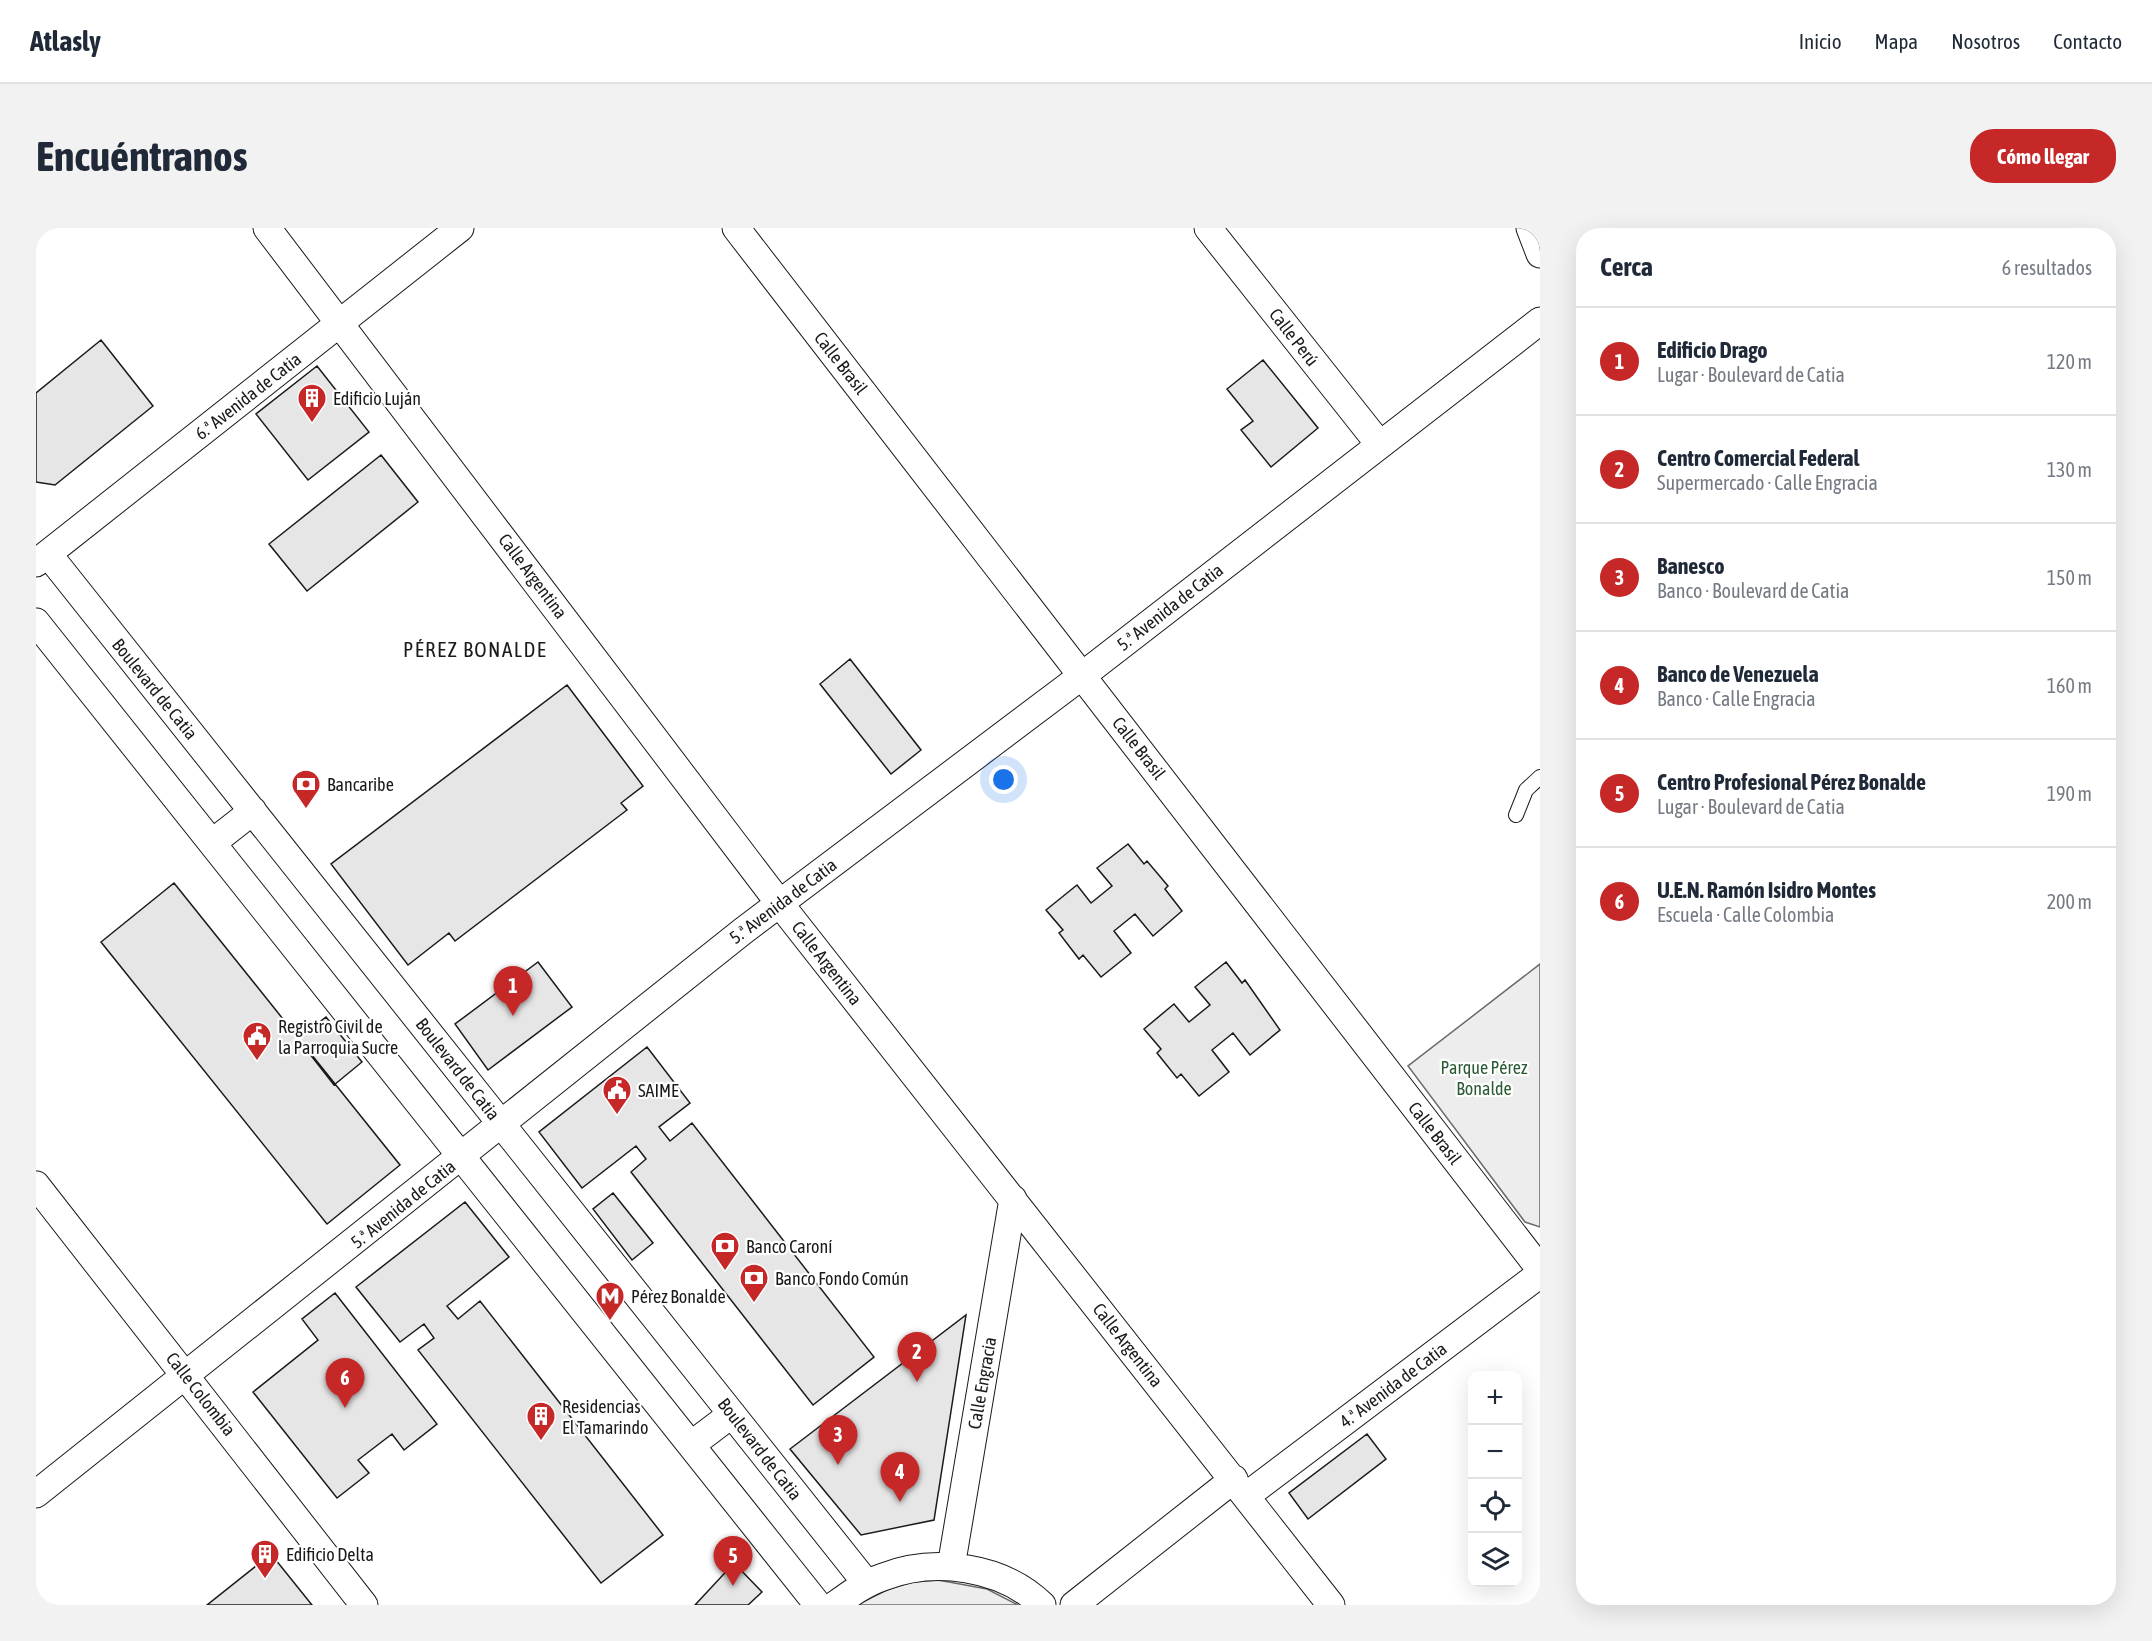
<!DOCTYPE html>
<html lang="es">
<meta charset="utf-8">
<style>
:root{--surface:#fff;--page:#f2f2f3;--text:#1f2937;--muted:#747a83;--line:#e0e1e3;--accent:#c62828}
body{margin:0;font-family:"Asap Condensed",sans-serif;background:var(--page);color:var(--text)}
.controls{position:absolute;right:18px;bottom:18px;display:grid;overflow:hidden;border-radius:12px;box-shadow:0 6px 24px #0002}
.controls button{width:54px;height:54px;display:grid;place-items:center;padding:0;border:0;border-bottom:2px solid var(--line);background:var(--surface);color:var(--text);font:30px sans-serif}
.you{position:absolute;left:968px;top:552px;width:21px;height:21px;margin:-15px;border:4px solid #fff;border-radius:50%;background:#1a73e8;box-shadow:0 0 0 9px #1a73e833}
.badge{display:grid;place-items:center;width:39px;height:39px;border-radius:50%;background:var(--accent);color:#fff;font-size:20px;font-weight:700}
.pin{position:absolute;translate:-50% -50px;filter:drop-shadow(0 2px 3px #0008)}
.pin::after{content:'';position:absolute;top:32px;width:21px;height:18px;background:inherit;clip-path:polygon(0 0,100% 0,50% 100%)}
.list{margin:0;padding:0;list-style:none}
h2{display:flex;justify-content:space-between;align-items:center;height:78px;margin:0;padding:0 24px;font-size:26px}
h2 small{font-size:20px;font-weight:400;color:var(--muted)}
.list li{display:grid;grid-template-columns:39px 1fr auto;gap:18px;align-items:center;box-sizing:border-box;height:108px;padding:0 24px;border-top:2px solid var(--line)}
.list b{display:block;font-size:22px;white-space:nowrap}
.list p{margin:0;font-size:20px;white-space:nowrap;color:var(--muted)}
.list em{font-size:20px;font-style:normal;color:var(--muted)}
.icon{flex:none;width:33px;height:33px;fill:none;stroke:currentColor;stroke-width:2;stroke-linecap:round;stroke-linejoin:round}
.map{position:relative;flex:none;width:1504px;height:1377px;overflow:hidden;border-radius:24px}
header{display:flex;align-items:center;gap:36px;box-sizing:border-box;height:84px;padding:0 30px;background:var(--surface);border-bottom:2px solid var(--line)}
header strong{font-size:28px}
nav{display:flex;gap:33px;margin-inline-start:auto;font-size:21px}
.intro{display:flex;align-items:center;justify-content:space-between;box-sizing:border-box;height:144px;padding:0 36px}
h1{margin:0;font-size:42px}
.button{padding:15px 27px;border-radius:24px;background:var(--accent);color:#fff;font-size:21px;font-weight:700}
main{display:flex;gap:36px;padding:0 36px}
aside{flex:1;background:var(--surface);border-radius:24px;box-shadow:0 6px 24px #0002}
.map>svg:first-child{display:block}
.built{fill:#ededed;stroke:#6a6a6a;stroke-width:1.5}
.building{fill:#e6e6e6;stroke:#1a1a1a;stroke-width:1.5}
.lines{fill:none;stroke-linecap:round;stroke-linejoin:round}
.lane-casing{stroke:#1a1a1a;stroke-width:16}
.street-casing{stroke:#1a1a1a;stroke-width:29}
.lane{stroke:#fff;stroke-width:14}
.street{stroke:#fff;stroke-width:27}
.labels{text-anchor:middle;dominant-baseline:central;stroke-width:4.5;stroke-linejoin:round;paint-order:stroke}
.street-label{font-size:18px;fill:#1a1a1a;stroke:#fff}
.poi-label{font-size:18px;fill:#1a1a1a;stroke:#fff;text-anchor:start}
.park-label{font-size:18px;fill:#2b5a34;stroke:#fff}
.quarter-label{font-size:21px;letter-spacing:1.5px;fill:#1a1a1a;stroke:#fff}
</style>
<header>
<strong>Atlasly</strong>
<nav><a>Inicio</a><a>Mapa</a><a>Nosotros</a><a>Contacto</a></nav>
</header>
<div class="intro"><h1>Encuéntranos</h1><a class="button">Cómo llegar</a></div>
<main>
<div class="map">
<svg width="1504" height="1377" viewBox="0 0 1504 1377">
<rect width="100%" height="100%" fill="#fff"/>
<path class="built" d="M 1504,736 L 1504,999 L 1489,994 L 1372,838 Z
M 902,1352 L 951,1361 L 982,1377 L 821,1377 L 853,1361 L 877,1354 Z"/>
<path class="building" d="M 65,112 L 117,178 L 19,257 L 0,254 L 0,165 Z
M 1227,132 L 1282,200 L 1235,239 L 1205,202 L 1217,193 L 1191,161 Z
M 281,138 L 333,204 L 272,252 L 220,186 Z
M 345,227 L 382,274 L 271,363 L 233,316 Z
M 814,431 L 885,522 L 855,546 L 784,456 Z
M 531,457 L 607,558 L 585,575 L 591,582 L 419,713 L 413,705 L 372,737 L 295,636 Z
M 1092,616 L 1108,636 L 1111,633 L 1132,658 L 1129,661 L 1146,683 L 1117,708 L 1099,686 L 1078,703 L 1095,725 L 1065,749 L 1047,727 L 1043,731 L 1023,705 L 1027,702 L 1010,682 L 1041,657 L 1055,675 L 1076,658 L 1061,640 Z
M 138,655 L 364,937 L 291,996 L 65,714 Z
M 502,734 L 536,779 L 452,842 L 419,796 Z
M 1190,734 L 1206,755 L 1209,752 L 1244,802 L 1214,827 L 1197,805 L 1176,822 L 1193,844 L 1163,868 L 1145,846 L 1141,850 L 1121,825 L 1125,821 L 1108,801 L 1138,776 L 1153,794 L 1174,777 L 1159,759 Z
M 290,789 L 326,834 L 298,857 L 262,811 Z
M 611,819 L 654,875 L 623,899 L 634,913 L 656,895 L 838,1129 L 777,1177 L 595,944 L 610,931 L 600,918 L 546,960 L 503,904 Z
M 577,965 L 617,1015 L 596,1032 L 557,981 Z
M 429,974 L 473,1029 L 411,1078 L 422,1091 L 444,1073 L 627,1307 L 565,1355 L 382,1122 L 398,1110 L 388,1096 L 364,1114 L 320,1059 Z
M 299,1065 L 401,1196 L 368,1222 L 356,1206 L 322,1232 L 333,1245 L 301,1270 L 217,1164 L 282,1112 L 266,1091 Z
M 930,1087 L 898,1292 L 825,1307 L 754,1221 Z
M 1331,1206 L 1350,1231 L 1272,1291 L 1253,1265 Z
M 235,1326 L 276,1377 L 171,1377 Z
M 698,1335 L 726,1364 L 712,1377 L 659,1377 Z"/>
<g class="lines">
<g class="lane-casing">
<path id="lane" d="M 1480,587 L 1490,562 L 1504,549"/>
</g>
<g class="street-casing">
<path id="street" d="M 231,0 L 744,676 L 1295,1377
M 700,0 L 1504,1041
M 1172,0 L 1344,217
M 1494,0 L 1504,26
M 12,326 L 831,1356
M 0,335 L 424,0
M 0,394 L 782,1377
M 176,615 L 217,583
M 0,957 L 328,1377
M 655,1217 L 696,1186
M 0,1266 L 707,703 L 1047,447 L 1504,93
M 1210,1268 L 1504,1046
M 915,1339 L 977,971
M 799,1377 C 814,1366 829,1355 847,1349 C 898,1329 966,1338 1006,1377
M 1038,1377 L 1198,1251"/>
</g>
<use href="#lane" class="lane"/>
<use href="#street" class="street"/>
</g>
<defs>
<g id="building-pin" transform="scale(1.5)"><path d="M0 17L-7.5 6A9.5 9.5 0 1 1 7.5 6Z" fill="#c62828" stroke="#fff"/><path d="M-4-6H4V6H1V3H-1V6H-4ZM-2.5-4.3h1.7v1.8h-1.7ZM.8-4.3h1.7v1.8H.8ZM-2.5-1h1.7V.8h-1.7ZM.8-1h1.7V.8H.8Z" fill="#fff"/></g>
<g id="bank-pin" transform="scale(1.5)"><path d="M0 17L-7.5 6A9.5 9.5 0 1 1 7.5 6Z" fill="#c62828" stroke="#fff"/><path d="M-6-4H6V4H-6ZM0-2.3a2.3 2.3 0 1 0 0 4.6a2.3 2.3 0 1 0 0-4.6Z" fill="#fff"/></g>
<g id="civic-pin" transform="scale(1.5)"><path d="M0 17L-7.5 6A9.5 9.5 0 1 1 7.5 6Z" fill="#c62828" stroke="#fff"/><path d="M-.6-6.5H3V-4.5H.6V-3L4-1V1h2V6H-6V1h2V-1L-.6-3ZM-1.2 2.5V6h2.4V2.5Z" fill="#fff"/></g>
<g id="metro-pin" transform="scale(1.5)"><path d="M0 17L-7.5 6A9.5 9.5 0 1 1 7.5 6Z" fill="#c62828" stroke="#fff"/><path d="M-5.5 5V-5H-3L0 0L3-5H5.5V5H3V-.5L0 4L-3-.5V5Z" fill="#fff"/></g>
</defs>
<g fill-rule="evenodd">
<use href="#building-pin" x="276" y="170"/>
<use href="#bank-pin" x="270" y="556"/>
<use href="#civic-pin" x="221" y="808"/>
<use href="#civic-pin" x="581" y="862"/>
<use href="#bank-pin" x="689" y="1018"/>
<use href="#bank-pin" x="718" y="1050"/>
<use href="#metro-pin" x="574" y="1068"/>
<use href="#building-pin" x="505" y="1188"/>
<use href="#building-pin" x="229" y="1326"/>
</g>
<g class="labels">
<g class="street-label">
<text transform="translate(1258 109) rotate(52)">Calle Perú</text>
<text transform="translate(805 135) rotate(52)">Calle Brasil</text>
<text transform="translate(212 168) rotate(-38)">6.ª Avenida de Catia</text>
<text transform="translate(497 348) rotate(53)">Calle Argentina</text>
<text transform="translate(1134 379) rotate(-38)">5.ª Avenida de Catia</text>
<text transform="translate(119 461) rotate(51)">Boulevard de Catia</text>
<text transform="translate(1103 520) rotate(52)">Calle Brasil</text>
<text transform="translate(747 673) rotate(-37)">5.ª Avenida de Catia</text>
<text transform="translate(791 735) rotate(52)">Calle Argentina</text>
<text transform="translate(422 841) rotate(52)">Boulevard de Catia</text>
<text transform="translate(1399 905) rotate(52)">Calle Brasil</text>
<text transform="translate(367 976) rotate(-39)">5.ª Avenida de Catia</text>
<text transform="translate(1092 1117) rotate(52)">Calle Argentina</text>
<text transform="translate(946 1155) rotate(-80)">Calle Engracia</text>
<text transform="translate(1357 1157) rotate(-37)">4.ª Avenida de Catia</text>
<text transform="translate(165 1166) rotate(52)">Calle Colombia</text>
<text transform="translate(724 1221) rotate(52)">Boulevard de Catia</text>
</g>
<g class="poi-label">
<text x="297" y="170">Edificio Luján</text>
<text x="291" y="556">Bancaribe</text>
<text x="242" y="798">Registro Civil de<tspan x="242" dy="21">la Parroquia Sucre</tspan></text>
<text x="602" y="862">SAIME</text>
<text x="710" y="1018">Banco Caroní</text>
<text x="739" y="1050">Banco Fondo Común</text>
<text x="595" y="1068">Pérez Bonalde</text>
<text x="526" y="1178">Residencias<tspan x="526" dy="21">El Tamarindo</tspan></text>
<text x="250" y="1326">Edificio Delta</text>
</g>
<g class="park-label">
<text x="1448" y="839">Parque Pérez<tspan x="1448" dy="21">Bonalde</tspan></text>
</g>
<g class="quarter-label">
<text x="439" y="421">PÉREZ BONALDE</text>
</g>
</g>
</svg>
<div class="controls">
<button>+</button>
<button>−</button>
<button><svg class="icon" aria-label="locate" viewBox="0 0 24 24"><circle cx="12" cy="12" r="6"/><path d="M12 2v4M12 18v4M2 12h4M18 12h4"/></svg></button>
<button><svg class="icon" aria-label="layers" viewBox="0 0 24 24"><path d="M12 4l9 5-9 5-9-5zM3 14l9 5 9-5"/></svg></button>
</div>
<div class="you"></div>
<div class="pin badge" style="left:477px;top:788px">1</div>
<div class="pin badge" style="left:881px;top:1154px">2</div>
<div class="pin badge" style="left:802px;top:1237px">3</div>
<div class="pin badge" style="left:864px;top:1274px">4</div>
<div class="pin badge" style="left:697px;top:1358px">5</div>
<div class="pin badge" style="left:309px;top:1180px">6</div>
</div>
<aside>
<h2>Cerca<small>6 resultados</small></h2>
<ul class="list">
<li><span class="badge">1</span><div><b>Edificio Drago</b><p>Lugar · Boulevard de Catia</p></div><em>120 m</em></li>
<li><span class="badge">2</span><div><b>Centro Comercial Federal</b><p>Supermercado · Calle Engracia</p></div><em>130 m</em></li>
<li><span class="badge">3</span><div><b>Banesco</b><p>Banco · Boulevard de Catia</p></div><em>150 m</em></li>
<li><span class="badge">4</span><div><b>Banco de Venezuela</b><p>Banco · Calle Engracia</p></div><em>160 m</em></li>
<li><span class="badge">5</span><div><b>Centro Profesional Pérez Bonalde</b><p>Lugar · Boulevard de Catia</p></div><em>190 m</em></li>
<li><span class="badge">6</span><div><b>U.E.N. Ramón Isidro Montes</b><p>Escuela · Calle Colombia</p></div><em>200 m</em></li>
</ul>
</aside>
</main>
